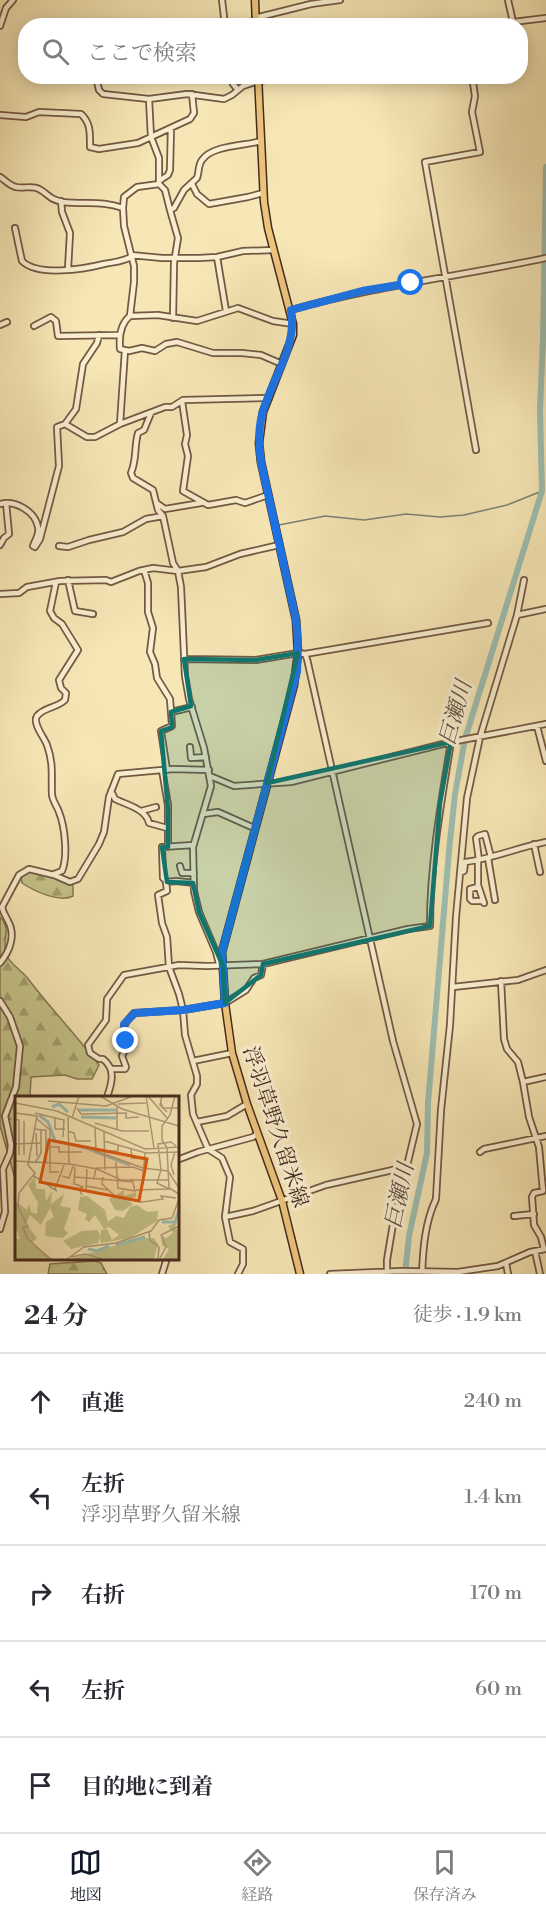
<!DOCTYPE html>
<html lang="ja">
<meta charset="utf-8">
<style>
:root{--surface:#fff;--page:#f2f2f3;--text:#2b2b33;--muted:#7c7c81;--line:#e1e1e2;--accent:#111827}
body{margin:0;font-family:"Libre Bodoni","Noto Serif JP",serif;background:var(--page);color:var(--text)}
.stop{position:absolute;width:18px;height:18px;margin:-14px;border:4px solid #1a73e8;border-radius:50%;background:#fff}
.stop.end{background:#1a73e8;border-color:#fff;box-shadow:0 2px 6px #0008}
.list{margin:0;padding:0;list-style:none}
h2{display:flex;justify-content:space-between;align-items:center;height:78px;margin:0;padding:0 24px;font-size:26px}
h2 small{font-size:20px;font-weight:400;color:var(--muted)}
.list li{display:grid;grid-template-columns:39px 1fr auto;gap:18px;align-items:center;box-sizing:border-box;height:96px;padding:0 24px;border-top:2px solid var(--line)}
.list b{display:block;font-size:22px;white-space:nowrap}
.list p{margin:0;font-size:20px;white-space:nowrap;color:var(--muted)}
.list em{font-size:20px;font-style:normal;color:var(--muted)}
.icon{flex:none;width:33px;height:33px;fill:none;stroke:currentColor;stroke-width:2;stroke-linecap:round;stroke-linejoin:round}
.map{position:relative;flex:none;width:546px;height:1274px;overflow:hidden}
.search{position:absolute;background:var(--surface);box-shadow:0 3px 15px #0003;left:18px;right:18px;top:18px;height:66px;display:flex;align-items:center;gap:15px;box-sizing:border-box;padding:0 21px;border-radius:24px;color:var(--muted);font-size:22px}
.sheet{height:558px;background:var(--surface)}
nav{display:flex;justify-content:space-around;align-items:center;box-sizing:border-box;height:84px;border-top:2px solid var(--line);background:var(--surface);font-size:16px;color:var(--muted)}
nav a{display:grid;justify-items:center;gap:3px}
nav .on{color:var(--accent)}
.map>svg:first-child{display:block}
.forest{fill:url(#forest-firs);stroke:#867654;stroke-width:1.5}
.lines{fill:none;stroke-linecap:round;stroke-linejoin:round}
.stream{stroke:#7b8377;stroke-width:1.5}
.river{stroke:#9dbfb2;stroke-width:6}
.minor-casing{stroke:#735944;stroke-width:8}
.major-casing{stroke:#472a1e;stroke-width:9}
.minor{stroke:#faefd0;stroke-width:4.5}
.major{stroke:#ecc47b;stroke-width:6}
.route{stroke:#1a73e8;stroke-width:8}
.marked{fill:#0f766e;fill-opacity:0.2;stroke:#0f766e;stroke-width:4.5;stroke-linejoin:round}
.labels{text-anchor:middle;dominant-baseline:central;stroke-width:6;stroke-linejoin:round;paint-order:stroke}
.street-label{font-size:21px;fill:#472a1e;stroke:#faefd0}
.water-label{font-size:22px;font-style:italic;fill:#5c4f43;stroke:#faefd0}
.inset-river{fill:none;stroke:#9dbfb2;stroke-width:3}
.inset-road{fill:none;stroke:#b19b79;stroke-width:1.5}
.view{fill:#e0570d;fill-opacity:0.15;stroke:#e0570d;stroke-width:3}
.inset-edge{fill:none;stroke:#472a1e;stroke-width:3}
</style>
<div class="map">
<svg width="546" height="1274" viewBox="0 0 546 1274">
<defs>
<pattern id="forest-firs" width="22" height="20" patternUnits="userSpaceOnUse" patternTransform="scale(1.5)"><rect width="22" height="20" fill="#c4c389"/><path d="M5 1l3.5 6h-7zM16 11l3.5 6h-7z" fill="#a19f6f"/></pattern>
</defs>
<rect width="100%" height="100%" fill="#f7e7b6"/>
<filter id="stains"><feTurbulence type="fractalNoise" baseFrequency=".00333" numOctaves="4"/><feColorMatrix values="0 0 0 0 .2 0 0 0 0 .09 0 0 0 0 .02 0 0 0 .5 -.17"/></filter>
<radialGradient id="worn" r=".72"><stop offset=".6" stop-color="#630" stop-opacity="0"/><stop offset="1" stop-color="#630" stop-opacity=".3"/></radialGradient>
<path class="forest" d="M 35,871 L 66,878 L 73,886 L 73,896 C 59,903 34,891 22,883 L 20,874 Z
M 0,917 C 13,930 0,945 7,956 C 12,966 23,971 29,980 C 51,1009 77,1036 99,1065 L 92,1079 L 77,1079 L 65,1075 L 31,1077 L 30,1097 L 16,1097 L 16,1182 L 0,1126 Z
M 95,1261 L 101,1263 L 107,1274 L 48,1274 L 50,1264 Z"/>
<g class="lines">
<path class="stream" d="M 279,525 L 325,516 L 364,520 L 406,514 L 440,517 L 464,515 L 507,505 L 542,491"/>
<path class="river" d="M 405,1274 L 409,1236 L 427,1153 L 428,1103 L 449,851 L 455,794 L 465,739 L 542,491 L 540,410 L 543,340 L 546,167"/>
<g class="minor-casing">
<path id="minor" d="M 222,0 L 224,17 L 223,26
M 508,0 L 513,22
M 255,18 L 311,4 L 340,0
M 0,26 L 6,8 L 13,0
M 507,26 L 513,22 L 546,18
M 231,76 L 233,84 L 238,90
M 472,76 L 475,96 L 472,112 L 480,152 L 425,162 L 476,450
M 96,77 L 99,90 L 103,94 L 149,99
M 0,115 L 26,117 L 39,112 L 81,114 C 91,123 90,134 90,147 L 99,149 L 138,143 L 190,119 L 194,113 L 192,94
M 0,177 C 5,180 10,186 16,187 C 23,189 32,185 39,189 C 50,195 48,199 63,202 C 86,205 101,200 123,208 L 124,226 L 134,266 L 134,282 L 130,316 C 120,324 119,337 120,349 L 129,351 L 142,348 L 155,351 L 166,344 L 177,342 L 213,353 L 242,353 L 261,355 L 282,364
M 159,181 L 168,175 L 170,170 L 171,128
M 192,184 L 197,194 L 209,204 L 248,197 L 263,193
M 61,201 L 62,212 L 70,233 L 68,269
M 123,208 L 124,197 L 137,187 L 159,184
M 170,210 L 165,190 L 159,184 L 159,158 L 151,137 L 149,99 L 187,94 L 224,99 L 232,95 L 243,86 L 258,81 L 297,76
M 15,228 L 22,261 C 38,277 84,269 104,264 C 113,262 122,262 131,257
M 131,255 L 162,258 L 199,258 L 217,257 L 243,251 L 274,250
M 217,257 L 226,311
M 291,310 C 374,286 461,276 546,258
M 130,316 L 158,315 L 197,321 L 238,308 L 273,321 L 293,324
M 173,318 L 174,263 L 178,238 L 170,210 L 174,208 L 184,190 L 197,178 C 199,173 198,165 202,160 C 212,145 245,146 261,141
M 0,325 L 7,322
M 34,326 L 51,317 L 56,321 L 58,336 L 118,335
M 182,401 L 187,435 L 185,444 L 188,456 L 183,491 L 208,505 L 236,500 L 245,503 L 268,495
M 151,413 L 144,430 L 138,433 C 134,447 137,459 131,473 L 133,478 L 153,490 L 158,510 L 163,516 L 173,563 L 178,571 L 181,587 L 185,676 L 189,699 L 204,748 L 211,786 L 193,847 L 194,891 L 199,912 L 216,952 L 219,964 L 221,965
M 65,424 L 76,409 L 83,364 L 97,343 L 99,335
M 120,424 L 125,350
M 0,504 C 15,500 35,511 38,527 C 40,534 35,540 33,546 L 35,547 L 40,539 L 59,466 L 57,427 L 65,424 L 87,437 L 95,437 L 120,424 L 165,407 L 172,407 L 183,400 L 269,398
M 158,504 L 165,509 L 201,503
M 0,545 L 4,538 L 9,534 L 6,503
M 59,546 L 68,547 L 89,540 L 123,532 L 146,519 L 163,516
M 144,570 L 148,583 L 148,612 L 153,628 L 150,652 L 155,664 L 157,678 L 170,699 L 171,712 L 192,707
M 68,580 L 75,611 L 93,614
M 0,594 L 19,593 L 27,587 L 60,581 L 106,580 L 111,582 L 139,571 L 153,568 L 178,571 L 206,567 L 240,554 L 279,545
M 517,615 L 546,609
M 305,654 L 488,623
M 184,659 L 256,660 L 298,653 L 305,654 L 307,659 L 393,1041 L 417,1124 L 393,1224 L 387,1260 L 387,1272
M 537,726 L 546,761
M 190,747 L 191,758 L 206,757
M 162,770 L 168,805 L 168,847
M 167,770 L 161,731 L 172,726 L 171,712
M 210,776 L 234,786 L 291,782 L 451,742 L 546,724
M 111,791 L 115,799 C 127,805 146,809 149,823 L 167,828
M 141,811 L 156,807
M 203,814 L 218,812 L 254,828
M 534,844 L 540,872
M 488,858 L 495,900
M 478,860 L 478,885 L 484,903
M 479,860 L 476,838 L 478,836 L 485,834 L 491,857
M 180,866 L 182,873 L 194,873
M 460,873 L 464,871 L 465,862 C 492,859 519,847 546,842
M 54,874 L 62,871 C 68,857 65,827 59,812 C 57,806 53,802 52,795 C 51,775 54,765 47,745 C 44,737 32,723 37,716 C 44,707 57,708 65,700 L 66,693 L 61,688 L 59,680 L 78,650 L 62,624 L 54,618 L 50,611 L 56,582
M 167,882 L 163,878 L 162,847 L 193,845
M 194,883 L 176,881 L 166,882 L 167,891 L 158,895 L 162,923 L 167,937 L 169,967 L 179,994 L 183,1010 L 185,1035 L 197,1076 L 197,1084 L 191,1095 L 193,1114 L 208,1149 L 222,1158 L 230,1177 L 225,1217 L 230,1242 L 243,1249 L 243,1264 L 238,1274
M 478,887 L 470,889 L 470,899 L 472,901 L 483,901
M 0,963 C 10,951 16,935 8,921 C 6,916 3,913 2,907 L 19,875 L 29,869 L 54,875 L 70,882 L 78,879 L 99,844 L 104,832 L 109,797 L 118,774 L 173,769 L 209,770
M 501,981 L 504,1039 L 507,1049 L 518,1062 L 523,1082
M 453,987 L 518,980 L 546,970
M 0,1001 L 10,1017 L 20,1046 L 16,1087 L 5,1116 L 11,1145 L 10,1153 L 3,1169 L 5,1212 L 0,1229
M 193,1061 L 232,1053
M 112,1069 L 125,1069 L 126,1067 L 122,1056 C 123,1053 126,1050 126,1046 C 130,1028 114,1034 134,1013 L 183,1010 L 225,1003 L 246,990 L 254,978 L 261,975 L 263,964
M 107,1097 C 112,1083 116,1069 103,1059 L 99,1059 L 90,1053 L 88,1045 L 106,1020 L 107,999 L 124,975 L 179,965 L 206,966 L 263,964 L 408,929 L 430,926 C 430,865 441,803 451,742
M 197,1122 L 227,1116 L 247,1104
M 480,1152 L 484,1149 L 546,1136
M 177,1160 L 198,1152 L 253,1137 L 257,1134
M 514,1216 L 534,1214
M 225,1217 L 253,1211 L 326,1185 L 406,1167
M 544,1249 L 541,1237 L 534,1225 L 532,1197 L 534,1193 L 543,1191 L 539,1147 L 529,1117 L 523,1082 L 546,1077
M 535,1251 L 540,1274
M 506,1263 L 508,1274
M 162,1274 L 167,1258
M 330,1274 L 401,1271 L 458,1272 L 498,1266 L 530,1252 L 546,1249
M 422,1274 C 423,1249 425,1222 436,1199 L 441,1110 L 450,1025 L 456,917 L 467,798 L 480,737 L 517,615 L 524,580"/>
</g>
<g class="major-casing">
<path id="major" d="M 255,0 L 256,26
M 258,76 L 264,202 L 268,228 L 293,324 L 293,335 L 263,412 L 259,443 L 261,462 L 296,620 L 298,653 L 294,685 L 222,952 L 225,1003 L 232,1053 L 247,1104 L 282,1201 L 300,1274"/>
</g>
<use href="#minor" class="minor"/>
<use href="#major" class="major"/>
</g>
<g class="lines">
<path class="route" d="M 126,1041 L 124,1024 L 135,1013 L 183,1010 L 225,1003 L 222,952 L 297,672 L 298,642 L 296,620 L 261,462 C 259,447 258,433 261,419 C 269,382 298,349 291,310 L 362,291 L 411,283"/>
</g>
<path class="marked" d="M 298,653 L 267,783 L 451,742 L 440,803 L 430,926 L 263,964 L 261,975 L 225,1003 L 223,966 L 199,912 L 193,883 L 167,882 L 162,847 L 168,847 L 168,810 L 161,731 L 172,727 L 171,712 L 191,706 L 184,659 L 256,660 Z"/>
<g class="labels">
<g class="street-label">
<text transform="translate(275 1127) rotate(72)">浮羽草野久留米線</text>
</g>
<g class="water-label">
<text transform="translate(456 713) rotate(-74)">巨瀬川</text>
<text transform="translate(400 1196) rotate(-78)">巨瀬川</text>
</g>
</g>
<g transform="translate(15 1096)">
<rect width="164" height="164" fill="#f7e7b6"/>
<path d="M 20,80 L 21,93 L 30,93 L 31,105 L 37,95 L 36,108 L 49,98 L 45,110 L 56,112 L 49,133 L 53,137 L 48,142 L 30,140 L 31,126 L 39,121 L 35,112 L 26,129 L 15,119 L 11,128 L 22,142 L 16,147 L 38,163 L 0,163 L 0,143 L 5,143 L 0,130 L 0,105 L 12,114 L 14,108 L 16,116 L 22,118 L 23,107 L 13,89 ZM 109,94 L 109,100 L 121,96 L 121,101 L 112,103 L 118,108 L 108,115 L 100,114 L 94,103 ZM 72,100 L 90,114 L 93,126 L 101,120 L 109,122 L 115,111 L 122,109 L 132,116 L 143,115 L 142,125 L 115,142 L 86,147 L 85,142 L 83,147 L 56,153 L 48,145 L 67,135 L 83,134 L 86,141 L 86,134 L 92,133 L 97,144 L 104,139 L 94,131 L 89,133 L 80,119 L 74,126 L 70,123 L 72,118 L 63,114 L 65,101 ZM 162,126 L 160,131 L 163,135 L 163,163 L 148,163 L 154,153 L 147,149 L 146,139 L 151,142 L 158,137 L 163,144 L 153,130 ZM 125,142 L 139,142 L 143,148 L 139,163 L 56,163 Z" fill="#c4c389"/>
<path class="inset-river" d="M 37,11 L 44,8 L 53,16M 64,14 L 101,14M 24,19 L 33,26 L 40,45 L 71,52 L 115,69M 66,21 L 101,22M 147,126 L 160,126 L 164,114M 101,149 L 130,141M 73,153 L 82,155 L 94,150"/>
<path class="inset-road" d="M 85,0 L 107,13 L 164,30M 131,0 L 139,52M 133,0 L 152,22M 147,0 L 145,9 L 152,16M 33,5 L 91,10 L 118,0M 0,7 L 42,15 L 130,53 L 164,51M 146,7 L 148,12 L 164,12M 103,8 L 131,7M 102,10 L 102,33M 62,12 L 66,18 L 112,17M 0,17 L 22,20 L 13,69 L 20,77 L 4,97 L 3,111 L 13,131 L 8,131 L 12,142 L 35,163M 20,17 L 49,24 L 48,41M 111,17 L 111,22 L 124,21M 40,21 L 40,33 L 50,33M 53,21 L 54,67M 57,22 L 64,0M 0,23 L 4,24 L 4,59M 22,23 L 35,34 L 35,76 L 44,76M 9,25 L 9,59M 80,27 L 107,35 L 134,35M 80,32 L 81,55M 19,33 L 26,34 L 26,57 L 20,67M 26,34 L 31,34 L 31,67M 53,35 L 59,37 L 61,45 L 76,45M 89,36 L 90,74M 21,37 L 22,60M 89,45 L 131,57 L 164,56M 0,48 L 26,47M 35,51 L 44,51 L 44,56 L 67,56M 152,52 L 147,44 L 147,30 L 155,19 L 160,0M 152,52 L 154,92 L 164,98M 116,53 L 117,62 L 130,63M 78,54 L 128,72 L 153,75 L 164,92M 89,55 L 103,55 L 103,50M 0,65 L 55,68 L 82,73 L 106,84 L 154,84M 101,66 L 103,92 L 120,95 L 117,83M 60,71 L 59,88 L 63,89 L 68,91 L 64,93 L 67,99M 146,74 L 143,48 L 156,46 L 161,50M 146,74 L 142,87 L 154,93M 159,79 L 156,69 L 160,56M 19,80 L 42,95M 47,80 L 54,82 L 58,70M 60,81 L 97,84M 88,81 L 87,88 L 101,101 L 128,106 L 148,103 L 146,100 L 161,102M 79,82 L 81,72 L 118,71 L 129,75M 128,82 L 130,57M 96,84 L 118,86M 71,90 L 93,94M 40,93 L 49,69M 121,94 L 155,93M 71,95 L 72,73M 134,136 L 135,144 L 144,151 L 143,163M 56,161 L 71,158 L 87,163M 145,162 L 151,151 L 146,139 L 164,130M 52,163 L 69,151 L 101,147 L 136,135 L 144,124 L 157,122 L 164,103"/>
<path class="view" d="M 34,44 L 132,63 L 124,105 L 25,86 Z"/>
<rect width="164" height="164" class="inset-edge"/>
</g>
<rect width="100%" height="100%" filter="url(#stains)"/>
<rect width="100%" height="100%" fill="url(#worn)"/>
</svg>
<div class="stop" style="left:411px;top:283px"></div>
<div class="stop end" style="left:126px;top:1041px"></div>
<div class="search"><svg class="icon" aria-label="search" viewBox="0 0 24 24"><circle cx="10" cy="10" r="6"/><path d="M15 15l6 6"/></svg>ここで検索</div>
</div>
<section class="sheet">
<h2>24 分<small>徒歩 · 1.9 km</small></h2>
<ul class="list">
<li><svg class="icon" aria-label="ahead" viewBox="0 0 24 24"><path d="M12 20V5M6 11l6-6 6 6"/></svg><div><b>直進</b></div><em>240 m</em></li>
<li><svg class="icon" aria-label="left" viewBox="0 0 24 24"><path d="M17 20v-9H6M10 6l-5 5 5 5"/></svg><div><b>左折</b><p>浮羽草野久留米線</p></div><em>1.4 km</em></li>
<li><svg class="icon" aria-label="right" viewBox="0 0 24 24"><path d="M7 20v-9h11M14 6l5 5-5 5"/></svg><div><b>右折</b></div><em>170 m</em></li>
<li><svg class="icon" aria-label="left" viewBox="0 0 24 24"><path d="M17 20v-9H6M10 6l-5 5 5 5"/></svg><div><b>左折</b></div><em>60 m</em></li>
<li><svg class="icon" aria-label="arrive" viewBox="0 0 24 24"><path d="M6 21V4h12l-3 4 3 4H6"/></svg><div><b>目的地に到着</b></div></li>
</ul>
</section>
<nav>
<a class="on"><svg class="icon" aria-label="map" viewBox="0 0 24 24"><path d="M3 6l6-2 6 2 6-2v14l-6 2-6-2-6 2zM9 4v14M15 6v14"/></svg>地図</a>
<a><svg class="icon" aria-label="directions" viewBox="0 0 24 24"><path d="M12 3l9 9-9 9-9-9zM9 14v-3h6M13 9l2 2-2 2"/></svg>経路</a>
<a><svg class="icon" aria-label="saved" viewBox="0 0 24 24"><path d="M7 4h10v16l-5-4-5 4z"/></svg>保存済み</a>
</nav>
